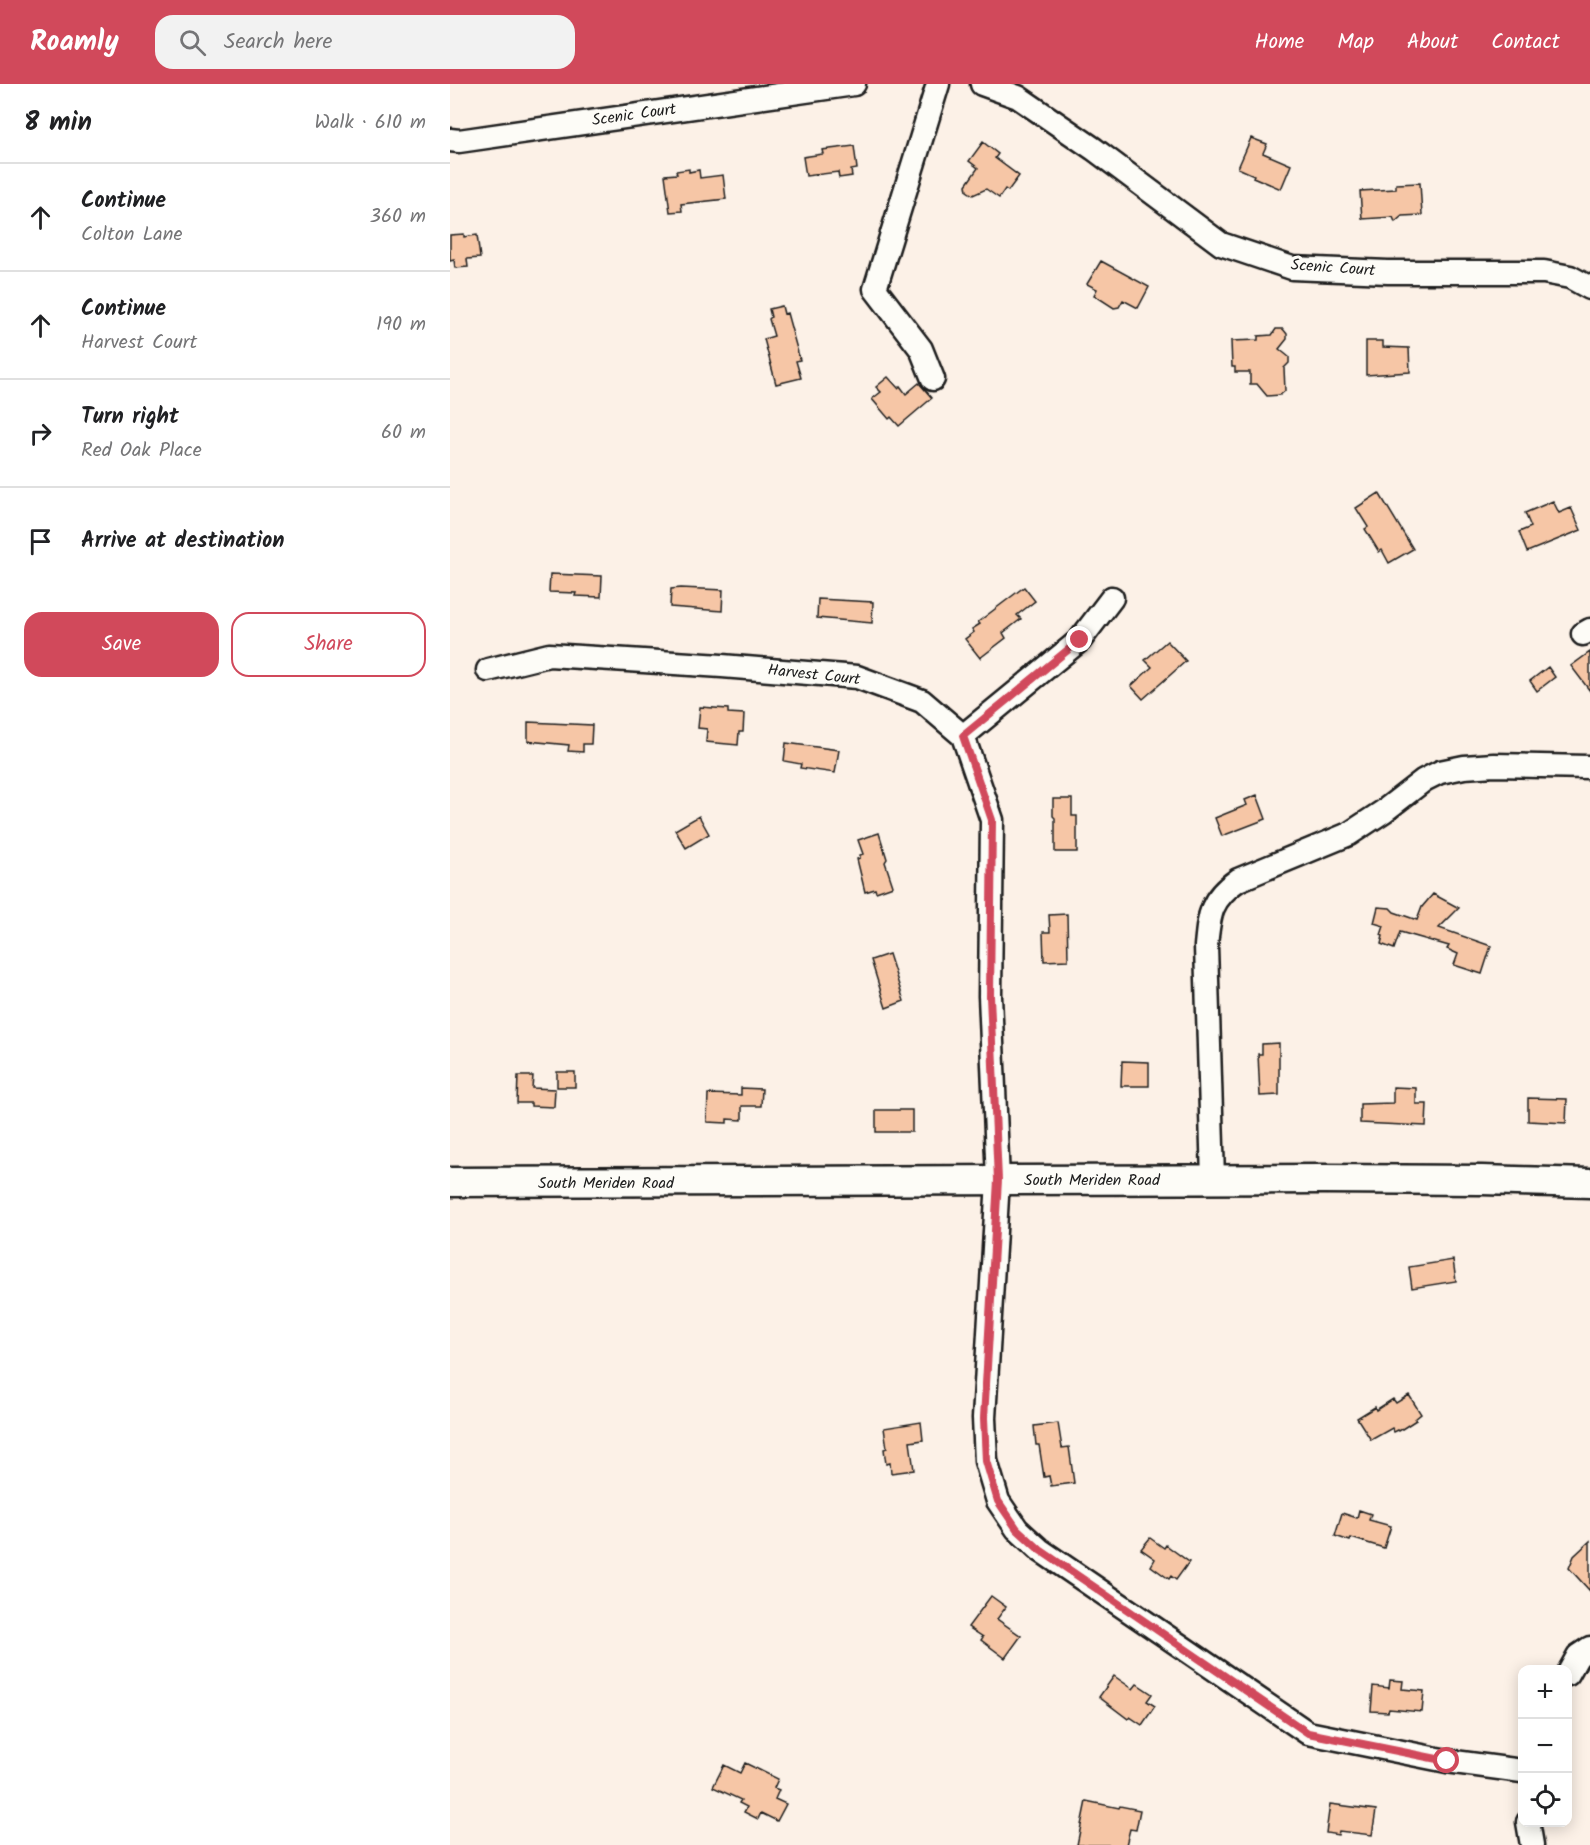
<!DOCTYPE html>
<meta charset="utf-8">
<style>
:root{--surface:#fff;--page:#f2f2f2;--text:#202124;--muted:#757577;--line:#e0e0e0;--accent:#d1495b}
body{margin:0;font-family:Kalam,sans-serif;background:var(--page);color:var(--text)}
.controls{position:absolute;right:18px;bottom:18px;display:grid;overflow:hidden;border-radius:12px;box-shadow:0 3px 15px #0003}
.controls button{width:54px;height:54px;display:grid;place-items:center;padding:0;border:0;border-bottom:2px solid var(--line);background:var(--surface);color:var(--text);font:30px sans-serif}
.stop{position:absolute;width:18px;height:18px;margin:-14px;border:4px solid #d1495b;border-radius:50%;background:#fff}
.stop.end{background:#d1495b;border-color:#fff;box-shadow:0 2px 6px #0008}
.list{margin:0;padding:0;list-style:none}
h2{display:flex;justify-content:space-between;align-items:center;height:78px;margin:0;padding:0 24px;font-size:26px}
h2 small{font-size:20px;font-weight:400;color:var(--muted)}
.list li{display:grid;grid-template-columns:39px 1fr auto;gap:18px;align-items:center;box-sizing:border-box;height:108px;padding:0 24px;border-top:2px solid var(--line)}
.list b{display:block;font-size:22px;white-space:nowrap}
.list p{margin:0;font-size:20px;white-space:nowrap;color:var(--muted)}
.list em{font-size:20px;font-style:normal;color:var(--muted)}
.actions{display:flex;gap:12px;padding:18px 24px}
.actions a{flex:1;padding:14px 0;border:2px solid var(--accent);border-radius:18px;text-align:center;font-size:21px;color:var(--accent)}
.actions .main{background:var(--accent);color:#fff}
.icon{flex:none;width:33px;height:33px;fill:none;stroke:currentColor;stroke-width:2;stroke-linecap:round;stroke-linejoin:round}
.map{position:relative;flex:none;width:1140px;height:1761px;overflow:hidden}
header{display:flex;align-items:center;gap:36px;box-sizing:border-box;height:84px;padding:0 30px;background:var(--accent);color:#fff}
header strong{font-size:28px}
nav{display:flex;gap:33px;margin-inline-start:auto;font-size:21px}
.search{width:420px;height:54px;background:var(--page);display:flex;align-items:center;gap:15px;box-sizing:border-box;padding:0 21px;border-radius:18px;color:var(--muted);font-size:22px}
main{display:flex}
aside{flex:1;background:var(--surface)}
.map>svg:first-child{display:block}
.building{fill:#f6c6a6;stroke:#1c1c1c;stroke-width:1.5}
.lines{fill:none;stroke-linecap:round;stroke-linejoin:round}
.minor-casing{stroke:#1c1c1c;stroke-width:27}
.major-casing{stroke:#1c1c1c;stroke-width:33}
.minor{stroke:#fdfcf7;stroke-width:22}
.major{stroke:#fdfcf7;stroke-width:28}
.route{stroke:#d1495b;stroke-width:8}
.labels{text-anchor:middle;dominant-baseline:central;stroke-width:6;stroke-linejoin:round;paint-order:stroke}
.street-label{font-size:16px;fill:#1c1c1c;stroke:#fdfcf7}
</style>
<header>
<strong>Roamly</strong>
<div class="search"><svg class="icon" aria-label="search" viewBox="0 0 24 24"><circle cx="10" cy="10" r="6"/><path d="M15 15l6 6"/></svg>Search here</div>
<nav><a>Home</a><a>Map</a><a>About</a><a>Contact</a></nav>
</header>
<main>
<aside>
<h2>8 min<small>Walk · 610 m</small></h2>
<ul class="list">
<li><svg class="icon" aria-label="ahead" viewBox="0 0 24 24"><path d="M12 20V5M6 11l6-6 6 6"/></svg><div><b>Continue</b><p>Colton Lane</p></div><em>360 m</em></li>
<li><svg class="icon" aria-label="ahead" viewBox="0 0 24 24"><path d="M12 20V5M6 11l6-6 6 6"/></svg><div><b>Continue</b><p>Harvest Court</p></div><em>190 m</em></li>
<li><svg class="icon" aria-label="right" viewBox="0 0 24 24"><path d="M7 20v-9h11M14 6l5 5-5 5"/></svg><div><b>Turn right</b><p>Red Oak Place</p></div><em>60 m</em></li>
<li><svg class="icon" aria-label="arrive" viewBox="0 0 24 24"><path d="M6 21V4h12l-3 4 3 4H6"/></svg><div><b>Arrive at destination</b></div></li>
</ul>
<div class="actions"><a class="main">Save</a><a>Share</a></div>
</aside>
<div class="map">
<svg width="1140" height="1761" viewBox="0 0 1140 1761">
<rect width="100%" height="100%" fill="#fcf1e7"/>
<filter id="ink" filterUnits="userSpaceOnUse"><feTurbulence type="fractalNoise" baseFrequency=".0167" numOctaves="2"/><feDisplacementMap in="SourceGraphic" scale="12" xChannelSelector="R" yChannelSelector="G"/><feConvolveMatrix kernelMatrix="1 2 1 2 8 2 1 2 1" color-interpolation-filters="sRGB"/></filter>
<g filter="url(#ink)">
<path class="building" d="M 801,54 L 817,60 L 813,69 L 841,81 L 831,105 L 803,93 L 804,91 L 788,84 Z
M 533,58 L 548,70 L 545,74 L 569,92 L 558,107 L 555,105 L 549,114 L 536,105 L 523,111 L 517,107 L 516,101 L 528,84 L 519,77 Z
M 404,62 L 407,85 L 401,86 L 402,92 L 389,94 L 388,88 L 356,92 L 353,73 L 373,70 L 372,66 Z
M 239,85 L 239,88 L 249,86 L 250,94 L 273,91 L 276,115 L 231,120 L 232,127 L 220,128 L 215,91 L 227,90 L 226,87 Z
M 970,99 L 972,131 L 952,132 L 945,138 L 943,133 L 912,135 L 910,107 L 946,105 L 946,100 Z
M 14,150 L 14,153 L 27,151 L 30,174 L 17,175 L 18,183 L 5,184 L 4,176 L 0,177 L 0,151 Z
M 651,177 L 699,203 L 688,224 L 673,216 L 669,223 L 664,224 L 644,211 L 647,205 L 637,200 Z
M 332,222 L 334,230 L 337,229 L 350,276 L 346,277 L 351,294 L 326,300 L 314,255 L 324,252 L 319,235 L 321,233 L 319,225 Z
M 826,245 L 833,245 L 837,250 L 837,255 L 829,265 L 839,273 L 839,279 L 834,284 L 835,307 L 830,311 L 817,312 L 807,300 L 800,300 L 800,288 L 785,288 L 785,283 L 782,283 L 781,257 L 808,256 L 808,252 L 822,251 Z
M 916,257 L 933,257 L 933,263 L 959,264 L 960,288 L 916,291 Z
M 438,293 L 448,304 L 450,302 L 456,310 L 469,299 L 482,314 L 449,342 L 441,333 L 439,335 L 422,315 L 431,308 L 426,303 Z
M 929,409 L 963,465 L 939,479 L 932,466 L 929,468 L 915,445 L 918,443 L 906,424 Z
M 1103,417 L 1109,429 L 1121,424 L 1131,446 L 1077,468 L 1069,448 L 1081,443 L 1075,429 Z
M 100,490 L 152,492 L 151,513 L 125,512 L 126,509 L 99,508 Z
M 574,503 L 585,517 L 567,531 L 571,535 L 553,549 L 556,554 L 530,574 L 515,555 L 524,548 L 522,545 L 530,540 L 528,538 Z
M 231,504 L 273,506 L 272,527 L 220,523 L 221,505 Z
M 368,515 L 423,518 L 422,539 L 367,534 Z
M 717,557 L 736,577 L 693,615 L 681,602 L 702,583 L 695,576 Z
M 1140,568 L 1140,607 L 1121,582 Z
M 1098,583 L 1105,593 L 1087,607 L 1080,597 Z
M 250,623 L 278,625 L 278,629 L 294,630 L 293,648 L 289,648 L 288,661 L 256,658 L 257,645 L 248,644 Z
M 78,638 L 142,641 L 141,660 L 133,660 L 133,668 L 118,667 L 119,661 L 78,657 Z
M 336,659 L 389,666 L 385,689 L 350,684 L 351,680 L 334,677 Z
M 807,711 L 816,735 L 772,752 L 765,734 L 797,721 L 795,716 Z
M 603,715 L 622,715 L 622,732 L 627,732 L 627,768 L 605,768 L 605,734 L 603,732 Z
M 249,732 L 259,750 L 236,764 L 225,746 Z
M 429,749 L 437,775 L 435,778 L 443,802 L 426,808 L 425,805 L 415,808 L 407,775 L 410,774 L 410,771 L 413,770 L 408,756 Z
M 983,810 L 1009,824 L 989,844 L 1041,862 L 1032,890 L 1004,881 L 1008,870 L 997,865 L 999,862 L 950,848 L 944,865 L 931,860 L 933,852 L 931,851 L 934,842 L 924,839 L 928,823 L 940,824 L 944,828 L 967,836 L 972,823 Z
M 617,830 L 618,876 L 594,877 L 593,848 L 600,848 L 599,831 Z
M 439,870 L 454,917 L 436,924 L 421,876 Z
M 829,959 L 829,1011 L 810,1012 L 808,970 L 812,970 L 812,960 Z
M 672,977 L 699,978 L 699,1002 L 671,1002 Z
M 107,988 L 125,988 L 125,1003 L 107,1003 Z
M 68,992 L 83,992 L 82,1004 L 105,1005 L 104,1023 L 81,1022 L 81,1019 L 67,1019 Z
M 943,1003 L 966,1004 L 966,1020 L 977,1020 L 976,1042 L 910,1039 L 910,1020 L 943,1019 Z
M 291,1004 L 312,1005 L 311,1022 L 292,1022 L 292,1036 L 277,1035 L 277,1039 L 257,1038 L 258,1010 L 291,1011 Z
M 1078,1014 L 1117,1015 L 1116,1039 L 1078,1037 Z
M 426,1026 L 462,1026 L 462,1048 L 426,1048 Z
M 1003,1176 L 1006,1197 L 962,1204 L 959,1183 Z
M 959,1311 L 971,1330 L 965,1335 L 966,1336 L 949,1347 L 948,1346 L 944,1348 L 942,1344 L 921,1356 L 907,1334 L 925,1323 L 926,1326 L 943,1315 L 946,1319 Z
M 471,1338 L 473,1356 L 460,1358 L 464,1386 L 441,1389 L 440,1379 L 436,1380 L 434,1365 L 437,1364 L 434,1344 Z
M 608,1339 L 612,1364 L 619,1363 L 624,1399 L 601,1402 L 599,1392 L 594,1393 L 589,1361 L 586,1361 L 584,1342 Z
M 909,1426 L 921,1430 L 919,1436 L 941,1442 L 934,1464 L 901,1454 L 900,1457 L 885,1452 L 892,1429 L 907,1434 Z
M 700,1454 L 714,1464 L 716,1461 L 739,1478 L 726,1496 L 721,1492 L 719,1495 L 701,1482 L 705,1475 L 691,1465 Z
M 1140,1457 L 1140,1507 L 1119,1484 L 1124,1472 Z
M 541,1512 L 556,1523 L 547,1535 L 571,1552 L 555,1574 L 531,1556 L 533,1553 L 518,1543 Z
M 664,1592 L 683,1605 L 687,1600 L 702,1610 L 697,1617 L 705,1622 L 692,1641 L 680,1633 L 678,1635 L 649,1613 Z
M 940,1596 L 953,1597 L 952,1605 L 974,1607 L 972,1628 L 939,1625 L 938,1628 L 921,1627 L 923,1602 L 939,1604 Z
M 295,1679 L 328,1695 L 324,1704 L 329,1706 L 325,1715 L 336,1720 L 327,1737 L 311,1729 L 308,1735 L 294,1728 L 297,1723 L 289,1719 L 291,1716 L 263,1703 L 274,1681 L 290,1689 Z
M 636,1717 L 669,1724 L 670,1722 L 690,1726 L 686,1746 L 680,1745 L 676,1761 L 627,1761 Z
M 880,1720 L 926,1726 L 922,1751 L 889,1747 L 888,1751 L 876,1749 Z"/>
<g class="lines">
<g class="minor-casing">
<path id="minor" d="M 532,0 L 568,13 L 644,65 L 771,160 L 842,184 L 938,188 L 1094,188 L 1120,193 L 1140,204
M 0,56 L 9,57 L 404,0
M 483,295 L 471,265 L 425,205 L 488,0
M 1133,550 L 1140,546
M 38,586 L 99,571 L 272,582 L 407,593 L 472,617 L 513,652 L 542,736 L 540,912 L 548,1096 L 534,1334 L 536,1377 L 548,1417 L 567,1445 L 590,1466 L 858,1649 L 997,1677 L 1072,1687
M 513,652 L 630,556 L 662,514
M 763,1095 L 756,862 C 759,831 760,815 788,796 L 899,750 L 934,727 L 974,696 L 990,688 L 1014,683 L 1044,681 L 1138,683
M 1118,1590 L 1128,1572 L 1140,1564
M 1078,1738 L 1082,1761"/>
</g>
<g class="major-casing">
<path id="major" d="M 0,1098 L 873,1095 L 1032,1096 L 1140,1099"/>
</g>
<use href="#minor" class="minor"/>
<use href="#major" class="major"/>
</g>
</g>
<g class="lines" filter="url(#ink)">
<path class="route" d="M 630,556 L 513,652 L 542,736 L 540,912 L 548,1096 L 534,1334 L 536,1377 L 548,1417 L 567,1445 L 590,1466 L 858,1649 L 997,1677"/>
</g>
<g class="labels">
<g class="street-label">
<text transform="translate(184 31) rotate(-8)">Scenic Court</text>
<text transform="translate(883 184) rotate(4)">Scenic Court</text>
<text transform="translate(364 591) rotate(6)">Harvest Court</text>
<text x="642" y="1096">South Meriden Road</text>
<text x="156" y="1099">South Meriden Road</text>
</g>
</g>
</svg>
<div class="controls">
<button>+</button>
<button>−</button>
<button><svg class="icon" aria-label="locate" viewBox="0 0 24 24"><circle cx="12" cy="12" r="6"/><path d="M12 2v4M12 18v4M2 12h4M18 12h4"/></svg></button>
</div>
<div class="stop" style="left:997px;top:1677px"></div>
<div class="stop end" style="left:630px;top:556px"></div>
</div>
</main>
